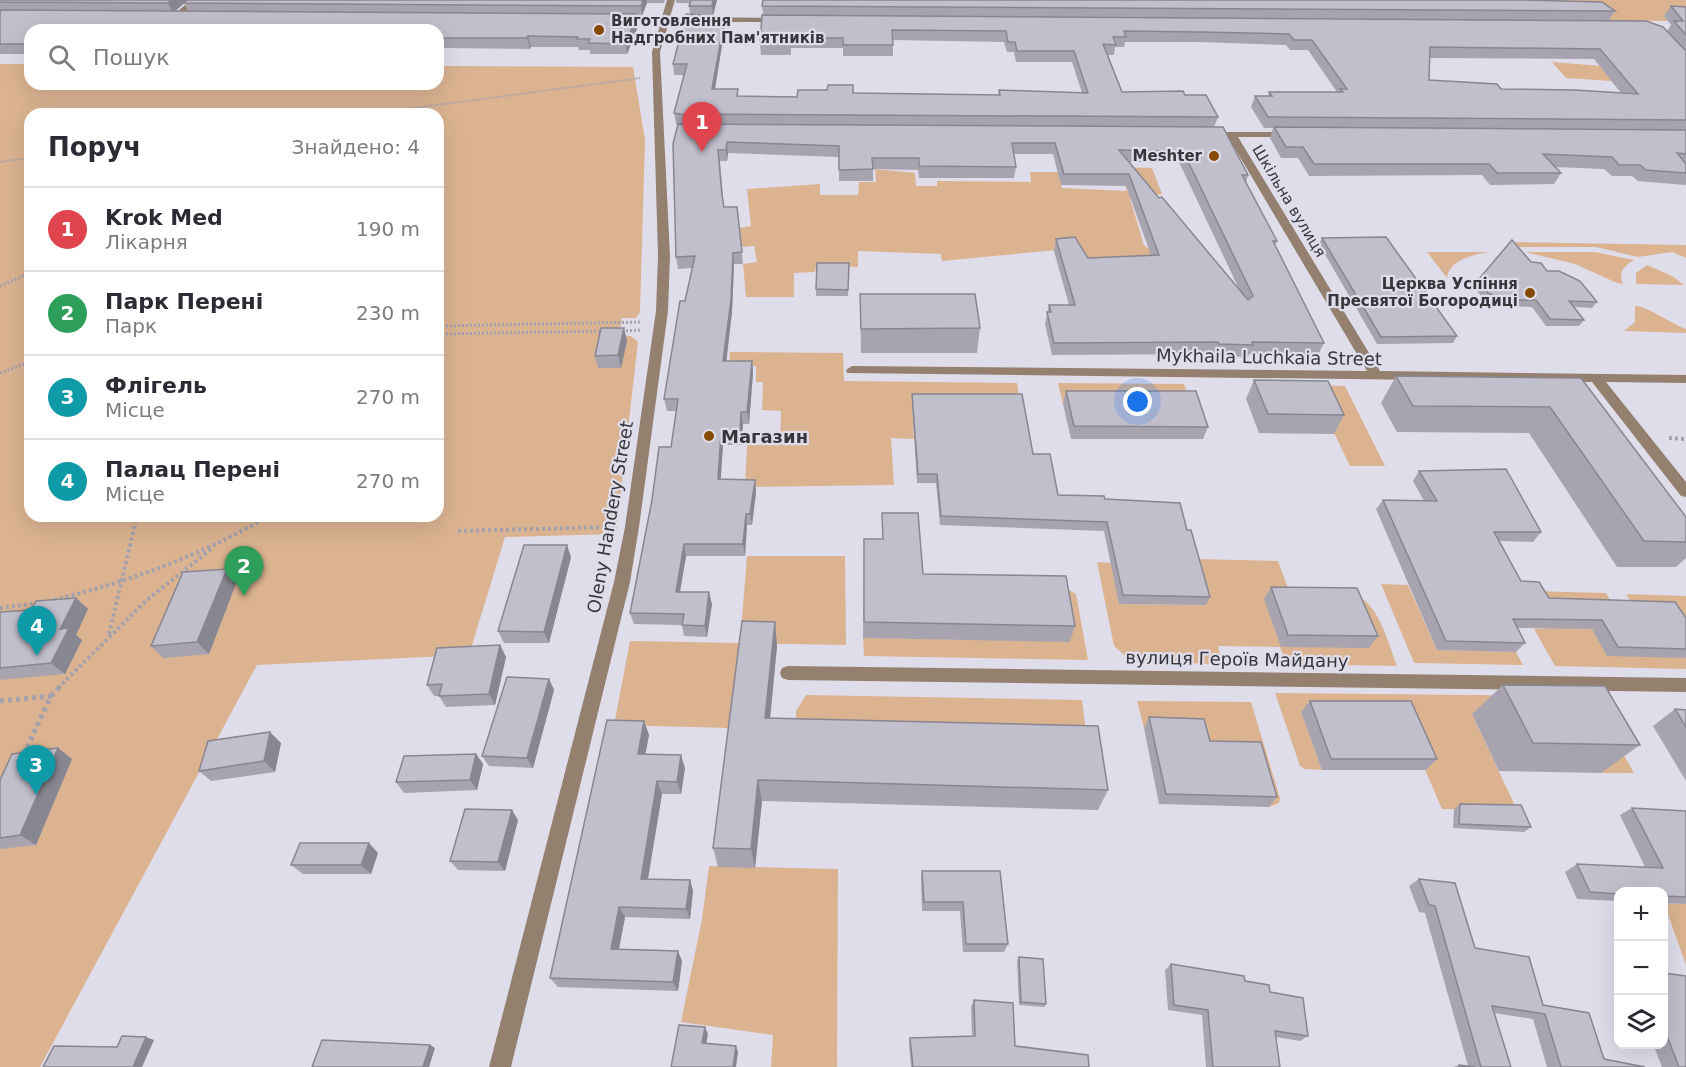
<!DOCTYPE html>
<html lang="uk">
<meta charset="utf-8">
<style>
:root{--surface:#fff;--page:#f2f2f3;--text:#2b2b33;--muted:#7c7c81;--line:#e1e1e2;--accent:#844a00}
body{margin:0;font-family:"DejaVu Sans",sans-serif;background:var(--page);color:var(--text)}
.controls{position:absolute;right:18px;bottom:18px;display:grid;overflow:hidden;border-radius:12px;box-shadow:0 6px 24px #0002}
.controls button{width:54px;height:54px;display:grid;place-items:center;padding:0;border:0;border-bottom:2px solid var(--line);background:var(--surface);color:var(--text);font:30px sans-serif}
.you{position:absolute;left:1138px;top:402px;width:21px;height:21px;margin:-15px;border:4px solid #fff;border-radius:50%;background:#1a73e8;box-shadow:0 0 0 9px #1a73e833}
.badge{display:grid;place-items:center;width:39px;height:39px;border-radius:50%;background:var(--accent);color:#fff;font-size:20px;font-weight:700}
.pin{position:absolute;translate:-50% -50px;filter:drop-shadow(0 2px 3px #0008)}
.pin::after{content:'';position:absolute;top:32px;width:21px;height:18px;background:inherit;clip-path:polygon(0 0,100% 0,50% 100%)}
.list{margin:0;padding:0;list-style:none}
h2{display:flex;justify-content:space-between;align-items:center;height:78px;margin:0;padding:0 24px;font-size:26px}
h2 small{font-size:20px;font-weight:400;color:var(--muted)}
.list li{display:grid;grid-template-columns:39px 1fr auto;gap:18px;align-items:center;box-sizing:border-box;height:84px;padding:0 24px;border-top:2px solid var(--line)}
.list b{display:block;font-size:22px;white-space:nowrap}
.list p{margin:0;font-size:20px;white-space:nowrap;color:var(--muted)}
.list em{font-size:20px;font-style:normal;color:var(--muted)}
.icon{flex:none;width:33px;height:33px;fill:none;stroke:currentColor;stroke-width:2;stroke-linecap:round;stroke-linejoin:round}
.map{position:relative;flex:none;width:1686px;height:1067px;overflow:hidden}
.search{position:absolute;background:var(--surface);box-shadow:0 6px 24px #0002;left:24px;top:24px;width:420px;height:66px;display:flex;align-items:center;gap:15px;box-sizing:border-box;padding:0 21px;border-radius:18px;color:var(--muted);font-size:22px}
.panel{position:absolute;background:var(--surface);box-shadow:0 6px 24px #0002;left:24px;top:108px;width:420px;height:414px;border-radius:18px}
.map>svg:first-child{display:block}
.green{fill:#dbb391;fill-rule:evenodd}
.lines{fill:none;stroke-linecap:round;stroke-linejoin:round}
.path-far3{stroke:#a4a1ac;stroke-width:2;stroke-dasharray:1.5 1.5;stroke-linecap:butt}
.path-far2{stroke:#a4a1ac;stroke-width:3;stroke-dasharray:2 2;stroke-linecap:butt}
.path-far1{stroke:#a4a1ac;stroke-width:4;stroke-dasharray:3 3;stroke-linecap:butt}
.path{stroke:#a4a1ac;stroke-width:5;stroke-dasharray:4 4;stroke-linecap:butt}
.minor{fill:#94806f;fill-rule:evenodd}
.wall{fill:#a7a4b0;fill-rule:evenodd}
.shaded-wall{fill:#888690}
.building{fill:#c2bfcd;stroke:#888690;stroke-width:1.5;fill-rule:evenodd}
.poi-dot{fill:#844a00;stroke:#e0ddeb;stroke-width:2}
.labels{text-anchor:middle;dominant-baseline:central;stroke-width:4.5;stroke-linejoin:round;paint-order:stroke}
.far-poi-label{font-size:15px;font-weight:bold;fill:#37363b;stroke:#e0ddeb;text-anchor:end}
.far-street-label{font-size:15px;fill:#37363b;stroke:#e0ddeb}
.street-label{font-size:18px;fill:#37363b;stroke:#e0ddeb}
.poi-label{font-size:18px;font-weight:bold;fill:#37363b;stroke:#e0ddeb;text-anchor:start}
</style>
<div class="map">
<svg width="1686" height="1067" viewBox="0 0 1686 1067">
<rect width="100%" height="100%" fill="#e0ddeb"/>
<path class="green" d="M 1480,0 L 1686,0 L 1686,16 L 1663,15 L 1668,21 L 1610,21 L 1597,10 Z
M 1552,62 L 1627,68 L 1686,86 L 1566,78 Z
M 0,64 L 30,64 L 30,84 L 438,84 L 438,66 L 633,67 L 645,140 L 640,312 L 636,318 L 622,318 L 619,335 L 631,336 L 638,342 L 616,534 L 505,537 L 469,655 L 257,665 L 40,1067 L 0,1067 ZM 30,114 L 438,114 L 438,516 L 30,516 Z
M 1119,167 L 1152,168 L 1162,194 L 1130,199 L 1144,245 L 1169,264 L 1083,268 L 1077,248 L 942,261 L 941,254 L 858,251 L 858,267 L 816,266 L 815,272 L 794,273 L 794,297 L 746,297 L 743,264 L 757,262 L 754,246 L 742,247 L 738,228 L 751,226 L 747,189 L 820,184 L 820,195 L 858,195 L 859,182 L 876,182 L 875,169 L 915,173 L 916,186 L 937,186 L 937,181 L 1031,182 L 1030,172 L 1058,172 L 1062,188 L 1127,191 Z
M 1508,242 L 1686,245 L 1686,258 L 1672,252 L 1638,257 L 1596,247 L 1511,247 Z
M 1427,252 L 1490,252 C 1474,254 1449,260 1447,278 Z
M 1525,252 L 1595,252 L 1634,260 C 1624,266 1618,272 1623,284 L 1617,283 L 1575,264 Z
M 1647,265 L 1672,276 L 1684,285 L 1636,284 L 1636,273 Z
M 1635,306 C 1648,306 1671,324 1686,329 L 1686,333 L 1624,331 L 1635,322 Z
M 730,352 L 843,353 L 844,381 L 1017,383 L 1020,403 L 912,403 L 914,439 L 891,438 L 894,485 L 745,487 L 747,445 L 780,445 L 781,411 L 762,410 L 763,382 L 756,382 L 756,366 L 729,366 Z
M 1058,383 L 1184,384 L 1191,404 L 1063,404 Z
M 1311,385 L 1345,386 L 1385,466 L 1350,466 Z
M 747,556 L 845,556 L 846,645 L 741,643 L 729,728 L 614,725 L 630,641 L 740,643 Z
M 1193,559 L 1278,561 L 1292,599 C 1310,598 1331,592 1349,594 C 1378,597 1388,643 1397,666 L 1286,664 L 1280,647 L 1218,646 L 1222,664 L 1132,662 L 1114,646 L 1097,562 L 1111,563 L 1120,604 L 1205,605 Z
M 1381,584 L 1408,585 L 1437,650 L 1516,652 L 1523,665 L 1414,663 Z
M 1061,586 L 1076,594 L 1088,660 L 864,656 L 863,638 L 1069,641 Z
M 1530,591 L 1606,593 L 1616,610 L 1686,658 L 1686,669 L 1555,666 L 1534,629 L 1551,628 Z
M 1626,594 L 1686,596 L 1686,644 L 1634,606 Z
M 1275,693 L 1590,696 L 1634,773 L 1601,773 L 1569,715 L 1472,714 L 1517,810 L 1442,809 L 1400,712 L 1301,712 L 1322,770 L 1304,769 L 1300,766 Z
M 806,695 L 1082,700 L 1088,748 L 795,740 L 796,711 Z
M 1137,701 L 1251,702 L 1280,798 L 1279,803 L 1269,807 L 1203,751 L 1197,730 L 1144,728 Z
M 709,866 L 838,869 L 837,1067 L 771,1067 L 773,1035 L 681,1022 L 702,919 Z
M 1664,903 L 1686,904 L 1686,965 Z"/>
<g class="lines">
<path class="path-far3" d="M 368,114 L 641,78
M 0,162 L 30,158"/>
<path class="path-far2" d="M 0,286 L 30,273
M 438,326 L 642,322
M 622,331 L 642,330
M 438,334 L 606,331
M 0,373 L 30,362"/>
<path class="path-far1" d="M 1669,438 L 1686,439
M 458,531 L 611,527
M 54,600 C 130,581 201,556 268,516
M 0,608 L 38,603
M 109,634 L 137,516
M 58,688 L 147,600 L 211,549"/>
<path class="path" d="M 51,696 L 60,687
M 0,701 L 51,696 L 23,756"/>
<path class="minor" d="M 191,0 L 200,0 L 179,19 L 173,19 L 173,15 Z
M 667,0 L 675,0 L 670,17 L 781,18 L 785,20 L 781,22 L 669,22 L 660,52 L 670,256 L 668,311 L 639,527 L 630,582 L 511,1067 L 489,1067 L 614,582 L 625,527 L 656,311 L 658,256 L 652,52 L 661,22 L 619,21 L 615,19 L 619,17 L 662,17 Z
M 1205,132 L 1295,132 L 1297,134 L 1292,137 L 1238,137 L 1380,371 L 1686,375 L 1686,383 L 1606,382 L 1686,482 L 1686,497 L 1681,496 L 1592,382 L 847,373 L 846,370 L 852,366 L 1367,371 L 1228,137 L 1208,137 L 1203,134 Z
M 788,666 L 1686,678 L 1686,692 L 788,680 L 782,678 L 780,673 L 782,668 Z"/>
</g>
<path class="wall" d="M 0,0 L 665,0 L 664,3 L 647,3 L 642,16 L 638,16 L 639,24 L 627,54 L 590,54 L 590,50 L 579,50 L 578,47 L 531,47 L 530,49 L 443,48 L 441,51 L 438,51 L 438,30 L 30,30 L 30,54 L 0,54 ZM 184,3 L 188,11 L 175,11 Z
M 676,0 L 717,0 L 713,16 L 725,17 L 725,27 L 715,89 L 739,96 L 797,97 L 853,93 L 998,95 L 999,90 L 1082,93 L 1072,62 L 1016,62 L 1014,52 L 1007,52 L 1004,42 L 893,40 L 893,56 L 843,56 L 843,48 L 791,48 L 791,55 L 761,55 L 760,44 L 763,15 L 762,6 L 1615,11 L 1609,20 L 1667,31 L 1671,25 L 1664,16 L 1671,6 L 1686,7 L 1686,184 L 1685,185 L 1638,181 L 1632,176 L 1612,176 L 1604,169 L 1555,167 L 1561,173 L 1554,184 L 1490,185 L 1482,175 L 1478,175 L 1309,176 L 1298,158 L 1281,158 L 1270,138 L 1273,128 L 1264,128 L 1251,107 L 1255,96 L 1268,96 L 1269,92 L 1337,92 L 1308,50 L 1290,50 L 1286,45 L 1198,42 L 1125,42 L 1124,47 L 1115,47 L 1114,55 L 1108,55 L 1122,92 L 1185,95 L 1218,117 L 1214,127 L 1248,175 L 1246,183 L 1277,241 L 1275,245 L 1324,343 L 1318,355 L 1249,354 L 1248,357 L 1215,356 L 1214,354 L 1052,355 L 1045,324 L 1049,305 L 1069,305 L 1054,251 L 1056,239 L 1088,258 L 1151,255 L 1126,186 L 1061,185 L 1053,154 L 1013,154 L 1016,167 L 1014,178 L 919,178 L 918,170 L 873,169 L 873,181 L 839,181 L 839,157 L 728,153 L 727,161 L 720,161 L 723,198 L 724,207 L 737,207 L 743,264 L 734,264 L 732,312 L 726,361 L 752,361 L 753,373 L 749,424 L 743,424 L 741,445 L 723,445 L 720,479 L 755,480 L 756,492 L 752,525 L 747,525 L 745,556 L 686,556 L 680,592 L 712,604 L 707,637 L 684,636 L 682,625 L 634,624 L 630,613 L 671,447 L 677,411 L 667,411 L 664,399 L 692,268 L 678,269 L 676,257 L 678,124 L 676,124 L 674,113 L 685,75 L 674,75 L 673,64 L 690,14 L 689,6 L 690,3 L 676,3 ZM 1430,58 L 1594,59 L 1621,93 L 1501,89 L 1429,80 ZM 1128,162 L 1179,162 L 1239,289 L 1159,198 Z
M 1322,238 L 1457,336 L 1453,343 L 1377,344 L 1319,244 Z
M 1531,262 L 1547,271 L 1597,302 L 1592,308 L 1574,307 L 1584,320 L 1579,326 L 1546,326 L 1532,307 L 1502,306 L 1484,300 L 1474,287 L 1478,280 Z
M 849,264 L 848,296 L 816,296 L 816,289 Z
M 860,294 L 980,328 L 977,353 L 861,353 Z
M 624,328 L 627,341 L 621,368 L 598,368 L 595,356 Z
M 1396,376 L 1581,378 L 1686,517 L 1686,558 L 1676,567 L 1617,567 L 1529,433 L 1397,432 L 1381,403 Z
M 1254,380 L 1344,415 L 1334,434 L 1259,433 L 1246,399 Z
M 1066,391 L 1208,427 L 1203,439 L 1071,439 L 1063,404 Z
M 912,394 L 1033,454 L 1058,495 L 1105,499 L 1187,530 L 1210,597 L 1206,605 L 1119,604 L 1104,531 L 940,525 L 936,483 L 917,483 L 912,403 Z
M 1419,471 L 1541,532 L 1533,542 L 1500,541 L 1521,581 L 1549,598 L 1686,618 L 1686,658 L 1607,656 L 1592,629 L 1518,628 L 1525,643 L 1516,652 L 1437,650 L 1376,509 L 1383,500 L 1424,501 L 1413,481 Z
M 882,513 L 923,574 L 1075,626 L 1070,642 L 863,638 L 864,556 L 882,539 Z
M 571,557 L 549,643 L 504,643 L 498,631 Z
M 227,569 L 237,581 L 209,654 L 163,658 L 151,646 Z
M 1271,587 L 1378,636 L 1369,648 L 1281,647 L 1264,599 Z
M 76,598 L 88,609 L 76,635 L 82,640 L 65,674 L 0,680 L 0,612 L 31,610 Z
M 775,622 L 777,646 L 770,718 L 1108,790 L 1098,810 L 762,801 L 755,868 L 718,867 L 713,848 Z
M 500,645 L 506,657 L 495,705 L 446,707 L 439,696 L 434,696 L 427,685 Z
M 549,679 L 554,690 L 533,768 L 489,766 L 482,756 Z
M 1503,685 L 1640,745 L 1601,773 L 1499,771 L 1472,714 Z
M 1310,701 L 1437,759 L 1426,770 L 1322,770 L 1301,712 Z
M 1675,709 L 1686,710 L 1686,781 L 1653,726 Z
M 1149,717 L 1210,741 L 1277,797 L 1269,807 L 1159,804 L 1144,728 Z
M 644,721 L 649,735 L 645,754 L 685,768 L 681,794 L 662,794 L 648,879 L 690,880 L 693,891 L 690,919 L 625,917 L 619,949 L 682,961 L 678,991 L 558,987 L 550,978 Z
M 281,743 L 275,772 L 211,781 L 199,771 Z
M 58,748 L 72,759 L 36,845 L 0,849 L 0,780 Z
M 476,754 L 483,764 L 477,790 L 404,793 L 396,782 Z
M 1460,804 L 1531,827 L 1524,832 L 1453,828 L 1454,809 Z
M 1632,808 L 1686,811 L 1686,904 L 1664,903 L 1664,891 L 1618,891 L 1618,901 L 1577,899 L 1565,872 L 1577,864 L 1645,867 L 1620,815 Z
M 518,820 L 505,871 L 458,870 L 450,861 Z
M 378,853 L 371,874 L 303,874 L 291,865 Z
M 922,871 L 1000,871 L 1008,944 L 1004,952 L 963,952 L 960,911 L 922,911 L 921,880 Z
M 1419,879 L 1475,948 L 1543,1005 L 1604,1059 L 1644,1067 L 1547,1067 L 1533,1019 L 1494,1013 L 1511,1067 L 1453,1067 L 1459,1065 L 1468,1066 L 1425,913 L 1419,912 L 1409,886 Z
M 1019,957 L 1046,1004 L 1044,1007 L 1019,1005 L 1017,961 Z
M 1171,964 L 1245,981 L 1270,992 L 1308,1036 L 1300,1041 L 1276,1037 L 1280,1067 L 1206,1067 L 1202,1015 L 1168,1010 L 1165,970 Z
M 1664,973 L 1686,1067 L 1662,1067 L 1653,1044 L 1664,1044 Z
M 974,1000 L 1015,1046 L 1089,1067 L 911,1067 L 909,1044 L 910,1038 L 972,1036 L 971,1007 Z"/>
<path class="shaded-wall" d="M 171,0 L 188,0 L 173,13 L 168,3 Z
M 643,0 L 647,0 L 647,3 L 642,16 L 641,6 Z
M 713,0 L 717,0 L 713,16 L 712,6 Z
M 637,14 L 639,24 L 627,54 L 626,44 Z
M 725,17 L 725,27 L 713,100 L 712,89 Z
M 528,36 L 531,47 L 530,49 L 527,38 Z
M 440,38 L 443,48 L 441,51 L 438,41 Z
M 727,142 L 728,153 L 727,161 L 726,150 Z
M 733,253 L 734,264 L 732,312 L 725,373 L 723,361 Z
M 624,328 L 627,341 L 621,368 L 618,355 Z
M 752,361 L 753,373 L 749,424 L 747,412 Z
M 741,412 L 743,424 L 741,445 L 740,433 Z
M 721,433 L 723,445 L 720,491 L 718,479 Z
M 755,480 L 756,492 L 752,525 L 750,514 Z
M 746,514 L 747,525 L 745,556 L 743,544 Z
M 684,544 L 686,556 L 678,603 L 676,592 Z
M 567,545 L 571,557 L 549,643 L 544,632 Z
M 227,569 L 237,581 L 209,654 L 197,642 Z
M 709,592 L 712,604 L 707,637 L 705,626 Z
M 76,598 L 88,609 L 76,635 L 82,640 L 65,674 L 51,663 L 60,629 Z
M 775,622 L 777,646 L 768,740 L 765,718 Z
M 500,645 L 506,657 L 495,705 L 489,694 Z
M 549,679 L 554,690 L 533,768 L 527,758 Z
M 644,721 L 649,735 L 643,767 L 638,754 Z
M 270,732 L 281,743 L 275,772 L 264,761 Z
M 58,748 L 72,759 L 36,845 L 20,835 Z
M 476,754 L 483,764 L 477,790 L 470,780 Z
M 681,755 L 685,768 L 681,794 L 677,782 Z
M 758,780 L 762,801 L 755,868 L 751,849 Z
M 657,781 L 662,794 L 646,890 L 641,879 Z
M 512,810 L 518,820 L 505,871 L 498,862 Z
M 369,843 L 378,853 L 371,874 L 361,865 Z
M 690,880 L 693,891 L 690,919 L 686,909 Z
M 619,907 L 625,917 L 617,959 L 611,949 Z
M 678,951 L 682,961 L 678,991 L 673,982 Z
M 705,1027 L 708,1034 L 705,1049 L 702,1043 Z
M 146,1037 L 154,1040 L 142,1067 L 133,1067 Z
M 430,1045 L 435,1048 L 429,1067 L 423,1067 Z
M 736,1046 L 738,1052 L 736,1067 L 733,1067 Z"/>
<path class="building" d="M 0,0 L 171,0 L 168,3 L 0,2 Z
M 187,0 L 643,0 L 641,6 L 184,3 Z
M 691,0 L 713,0 L 712,6 L 689,6 Z
M 763,0 L 1525,0 L 1602,2 L 1615,11 L 762,6 Z
M 1671,6 L 1686,7 L 1686,35 L 1674,21 L 1683,21 Z
M 0,10 L 637,14 L 626,44 L 588,43 L 590,39 L 577,39 L 578,37 L 528,36 L 527,38 L 440,38 L 438,41 L 438,30 L 30,30 L 30,44 L 0,44 Z
M 686,14 L 725,17 L 712,89 L 738,89 L 737,96 L 797,97 L 798,90 L 827,90 L 828,85 L 853,85 L 853,93 L 1000,95 L 999,90 L 1088,93 L 1074,51 L 1017,51 L 1015,42 L 1008,42 L 1006,31 L 892,30 L 893,45 L 843,45 L 843,38 L 791,38 L 790,44 L 760,44 L 762,15 L 1646,21 L 1663,27 L 1686,51 L 1686,120 L 1268,117 L 1255,96 L 1272,96 L 1269,92 L 1343,92 L 1340,89 L 1347,89 L 1312,40 L 1294,40 L 1289,34 L 1201,32 L 1124,31 L 1126,37 L 1113,37 L 1116,45 L 1103,44 L 1122,92 L 1183,91 L 1185,95 L 1206,95 L 1218,117 L 680,114 L 674,113 L 687,64 L 673,64 ZM 1430,47 L 1600,49 L 1638,94 L 1575,90 L 1501,89 L 1497,84 L 1429,80 Z
M 678,124 L 1223,127 L 1248,175 L 1242,175 L 1277,241 L 1273,241 L 1324,343 L 1252,342 L 1253,345 L 1219,344 L 1218,342 L 1054,343 L 1047,312 L 1051,312 L 1049,305 L 1075,305 L 1056,239 L 1075,237 L 1088,258 L 1159,255 L 1129,174 L 1064,174 L 1055,143 L 1012,143 L 1016,167 L 919,166 L 919,158 L 872,158 L 873,169 L 839,170 L 839,146 L 727,142 L 726,150 L 718,150 L 722,195 L 724,207 L 737,207 L 742,252 L 733,253 L 731,300 L 723,361 L 752,361 L 747,412 L 741,412 L 740,433 L 721,433 L 718,479 L 755,480 L 750,514 L 746,514 L 743,544 L 684,544 L 676,592 L 709,592 L 705,626 L 682,625 L 684,614 L 630,613 L 652,500 L 659,447 L 671,447 L 678,399 L 664,399 L 680,301 L 685,301 L 695,256 L 676,257 L 673,144 ZM 1119,150 L 1183,151 L 1253,296 L 1248,300 L 1162,197 L 1159,198 Z
M 1274,127 L 1686,130 L 1686,154 L 1677,153 L 1686,164 L 1686,173 L 1646,170 L 1640,165 L 1619,165 L 1612,157 L 1543,154 L 1561,173 L 1497,173 L 1489,164 L 1314,164 L 1303,147 L 1286,147 Z
M 1386,237 L 1457,336 L 1381,337 L 1322,238 Z
M 1512,240 L 1531,262 L 1541,263 L 1547,271 L 1559,271 L 1580,281 L 1597,302 L 1569,301 L 1584,320 L 1550,319 L 1536,300 L 1506,300 L 1488,293 L 1478,280 Z
M 817,263 L 849,263 L 848,290 L 816,289 Z
M 860,294 L 975,294 L 980,328 L 861,329 Z
M 601,328 L 624,328 L 618,355 L 595,356 Z
M 1396,376 L 1581,378 L 1686,517 L 1686,542 L 1644,541 L 1550,407 L 1413,406 Z
M 1254,380 L 1328,381 L 1344,415 L 1268,414 Z
M 1066,391 L 1196,391 L 1208,427 L 1074,426 Z
M 912,394 L 1022,394 L 1033,454 L 1050,454 L 1058,495 L 1104,496 L 1105,499 L 1180,503 L 1187,530 L 1191,530 L 1210,597 L 1123,595 L 1107,522 L 941,516 L 937,474 L 918,474 Z
M 1506,469 L 1541,532 L 1494,532 L 1521,581 L 1539,582 L 1549,598 L 1675,602 L 1686,618 L 1686,649 L 1618,647 L 1602,620 L 1513,619 L 1525,643 L 1446,641 L 1383,500 L 1437,501 L 1419,471 Z
M 882,513 L 918,513 L 923,574 L 1066,576 L 1075,626 L 864,622 L 864,539 L 883,539 Z
M 524,545 L 567,545 L 544,632 L 498,631 Z
M 227,569 L 197,642 L 151,646 L 183,572 Z
M 1271,587 L 1357,588 L 1378,636 L 1288,635 Z
M 76,598 L 60,629 L 69,628 L 51,663 L 0,668 L 0,612 L 31,610 L 36,601 Z
M 742,621 L 775,622 L 765,718 L 1098,726 L 1108,790 L 758,780 L 751,849 L 713,848 Z
M 500,645 L 489,694 L 439,696 L 442,684 L 427,685 L 437,648 Z
M 507,677 L 549,679 L 527,758 L 482,756 Z
M 1503,685 L 1605,686 L 1640,745 L 1533,743 Z
M 1310,701 L 1411,701 L 1437,759 L 1331,759 Z
M 1675,709 L 1686,710 L 1686,727 Z
M 1149,717 L 1204,719 L 1210,741 L 1261,742 L 1277,797 L 1166,794 Z
M 607,720 L 644,721 L 638,754 L 681,755 L 677,782 L 657,781 L 641,879 L 690,880 L 686,909 L 619,907 L 611,949 L 678,951 L 673,982 L 550,978 Z
M 270,732 L 264,761 L 199,771 L 208,741 Z
M 58,748 L 20,835 L 0,838 L 0,780 L 12,754 Z
M 476,754 L 470,780 L 396,782 L 404,756 Z
M 1460,804 L 1521,805 L 1531,827 L 1459,824 Z
M 1632,808 L 1686,811 L 1686,897 L 1664,896 L 1664,891 L 1618,891 L 1618,894 L 1590,892 L 1577,864 L 1663,868 Z
M 465,809 L 512,810 L 498,862 L 450,861 Z
M 300,843 L 369,843 L 361,865 L 291,865 Z
M 922,871 L 1000,871 L 1008,944 L 966,944 L 963,902 L 924,902 Z
M 1419,879 L 1455,883 L 1475,948 L 1529,957 L 1543,1005 L 1589,1013 L 1604,1059 L 1645,1067 L 1561,1067 L 1545,1014 L 1492,1006 L 1511,1067 L 1481,1067 L 1435,906 L 1429,905 Z
M 1019,957 L 1043,959 L 1046,1004 L 1021,1002 Z
M 1171,964 L 1244,976 L 1245,981 L 1269,985 L 1270,992 L 1303,998 L 1308,1036 L 1275,1031 L 1280,1067 L 1213,1067 L 1208,1010 L 1174,1005 Z
M 1664,973 L 1686,976 L 1686,1067 L 1679,1067 L 1664,1028 Z
M 974,1000 L 1013,1003 L 1015,1046 L 1088,1055 L 1089,1067 L 913,1067 L 910,1038 L 975,1036 Z
M 679,1025 L 705,1027 L 702,1043 L 736,1046 L 733,1067 L 671,1067 Z
M 122,1036 L 146,1037 L 133,1067 L 43,1067 L 54,1046 L 117,1047 Z
M 322,1040 L 430,1045 L 423,1067 L 312,1067 Z
M 1459,1065 L 1475,1067 L 1459,1067 Z"/>
<g class="poi-dot">
<circle cx="599" cy="30" r="6"/>
<circle cx="1214" cy="156" r="6"/>
<circle cx="1530" cy="293" r="6"/>
<circle cx="709" cy="436" r="6"/>
</g>
<g class="labels">
<g class="far-poi-label">
<text x="611" y="21" text-anchor="start">Виготовлення<tspan x="611" dy="17">Надгробних Пам'ятників</tspan></text>
<text x="1202" y="156">Meshter</text>
<text x="1518" y="284">Церква Успіння<tspan x="1518" dy="17">Пресвятої Богородиці</tspan></text>
</g>
<g class="far-street-label">
<text transform="translate(1289 201) rotate(59)">Шкільна вулиця</text>
</g>
<g class="street-label">
<text transform="translate(1269 357) rotate(1)">Mykhaila Luchkaia Street</text>
<text transform="translate(610 517) rotate(-80)">Oleny Handery Street</text>
<text transform="translate(1237 659) rotate(1)">вулиця Героїв Майдану</text>
</g>
<g class="poi-label">
<text x="721" y="436">Магазин</text>
</g>
</g>
</svg>
<div class="controls">
<button>+</button>
<button>−</button>
<button><svg class="icon" aria-label="layers" viewBox="0 0 24 24"><path d="M12 4l9 5-9 5-9-5zM3 14l9 5 9-5"/></svg></button>
</div>
<div class="you"></div>
<div class="pin badge" style="left:702px;top:152px;background:#e0444e">1</div>
<div class="pin badge" style="left:244px;top:596px;background:#2e9e5b">2</div>
<div class="pin badge" style="left:36px;top:795px;background:#0f9aa8">3</div>
<div class="pin badge" style="left:37px;top:656px;background:#0f9aa8">4</div>
<div class="search"><svg class="icon" aria-label="search" viewBox="0 0 24 24"><circle cx="10" cy="10" r="6"/><path d="M15 15l6 6"/></svg>Пошук</div>
<section class="panel">
<h2>Поруч<small>Знайдено: 4</small></h2>
<ul class="list">
<li><span class="badge" style="background:#e0444e">1</span><div><b>Krok Med</b><p>Лікарня</p></div><em>190 m</em></li>
<li><span class="badge" style="background:#2e9e5b">2</span><div><b>Парк Перені</b><p>Парк</p></div><em>230 m</em></li>
<li><span class="badge" style="background:#0f9aa8">3</span><div><b>Флігель</b><p>Місце</p></div><em>270 m</em></li>
<li><span class="badge" style="background:#0f9aa8">4</span><div><b>Палац Перені</b><p>Місце</p></div><em>270 m</em></li>
</ul>
</section>
</div>
